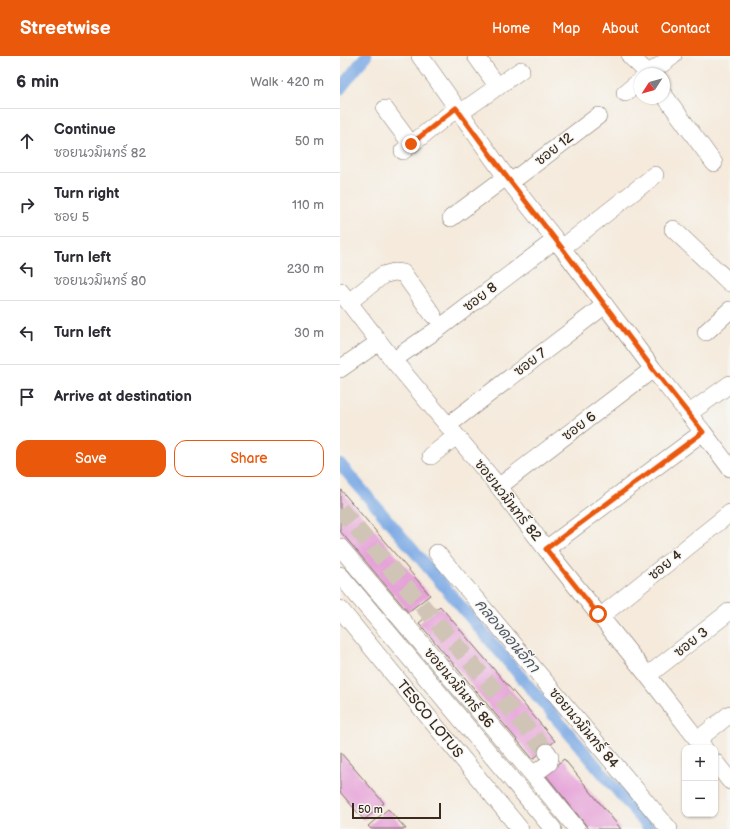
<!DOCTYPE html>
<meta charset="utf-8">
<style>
:root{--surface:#fff;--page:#f2f2f3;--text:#2b2b33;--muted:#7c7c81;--line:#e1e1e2;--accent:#ea580c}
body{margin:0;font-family:"Balsamiq Sans","Playpen Sans Thai",sans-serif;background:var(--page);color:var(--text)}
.controls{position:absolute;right:12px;bottom:12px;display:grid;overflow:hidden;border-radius:8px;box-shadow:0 1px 3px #0004}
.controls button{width:36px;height:36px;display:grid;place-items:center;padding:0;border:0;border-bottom:1px solid var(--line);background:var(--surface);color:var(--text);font:20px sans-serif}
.compass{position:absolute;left:294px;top:12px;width:36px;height:36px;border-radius:50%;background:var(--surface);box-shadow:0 1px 3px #0004;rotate:234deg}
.scale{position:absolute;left:12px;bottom:10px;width:89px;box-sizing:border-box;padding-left:4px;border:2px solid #3b2a1e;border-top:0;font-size:11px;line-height:14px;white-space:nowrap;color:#3b2a1e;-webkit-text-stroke:3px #f6f6f2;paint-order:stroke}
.stop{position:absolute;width:12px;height:12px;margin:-9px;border:3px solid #ea580c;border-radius:50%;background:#fff}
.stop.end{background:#ea580c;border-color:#fff;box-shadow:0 1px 4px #0008}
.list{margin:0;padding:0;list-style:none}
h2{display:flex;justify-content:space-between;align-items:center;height:52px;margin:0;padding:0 16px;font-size:17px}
h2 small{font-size:13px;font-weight:400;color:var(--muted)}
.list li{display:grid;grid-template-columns:26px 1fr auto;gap:12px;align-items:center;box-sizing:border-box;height:64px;padding:0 16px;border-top:1px solid var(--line)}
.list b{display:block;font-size:15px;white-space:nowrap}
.list p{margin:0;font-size:13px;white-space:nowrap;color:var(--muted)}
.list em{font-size:13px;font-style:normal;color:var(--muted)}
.actions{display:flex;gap:8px;padding:12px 16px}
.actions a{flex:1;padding:9px 0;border:1px solid var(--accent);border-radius:12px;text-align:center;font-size:14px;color:var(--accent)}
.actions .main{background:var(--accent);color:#fff}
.icon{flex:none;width:22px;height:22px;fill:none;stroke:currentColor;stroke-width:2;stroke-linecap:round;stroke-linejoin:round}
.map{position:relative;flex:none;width:390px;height:773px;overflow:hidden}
header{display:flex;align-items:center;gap:24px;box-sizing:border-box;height:56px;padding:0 20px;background:var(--accent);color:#fff}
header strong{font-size:19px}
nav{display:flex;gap:22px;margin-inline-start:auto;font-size:14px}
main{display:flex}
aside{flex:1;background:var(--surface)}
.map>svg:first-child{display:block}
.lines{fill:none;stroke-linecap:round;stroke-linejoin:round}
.canal{stroke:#7aa9e4;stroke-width:12}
.building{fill:#e6a3d8}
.minor-tunnel{stroke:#d0c4b6;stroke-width:17;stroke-dasharray:17 8;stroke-linecap:butt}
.minor-casing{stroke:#7c6d60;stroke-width:18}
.minor{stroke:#fff;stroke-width:17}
.route{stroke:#ea580c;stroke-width:5}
.labels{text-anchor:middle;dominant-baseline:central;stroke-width:3;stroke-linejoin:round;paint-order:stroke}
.street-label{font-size:14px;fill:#3b2a1e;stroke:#f6f6f2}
.water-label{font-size:15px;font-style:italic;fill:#515663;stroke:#f6f6f2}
</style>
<header>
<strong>Streetwise</strong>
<nav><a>Home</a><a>Map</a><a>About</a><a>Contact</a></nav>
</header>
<main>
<aside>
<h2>6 min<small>Walk · 420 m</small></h2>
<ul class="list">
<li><svg class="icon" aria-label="ahead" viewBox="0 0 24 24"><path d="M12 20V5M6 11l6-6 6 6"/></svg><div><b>Continue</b><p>ซอยนวมินทร์ 82</p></div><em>50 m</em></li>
<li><svg class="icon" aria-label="right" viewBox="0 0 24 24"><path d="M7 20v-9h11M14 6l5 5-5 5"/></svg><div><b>Turn right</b><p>ซอย 5</p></div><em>110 m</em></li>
<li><svg class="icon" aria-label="left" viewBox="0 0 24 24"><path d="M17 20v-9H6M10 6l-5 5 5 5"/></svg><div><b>Turn left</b><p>ซอยนวมินทร์ 80</p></div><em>230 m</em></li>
<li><svg class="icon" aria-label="left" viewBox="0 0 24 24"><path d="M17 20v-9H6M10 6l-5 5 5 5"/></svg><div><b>Turn left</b></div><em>30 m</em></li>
<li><svg class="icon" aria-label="arrive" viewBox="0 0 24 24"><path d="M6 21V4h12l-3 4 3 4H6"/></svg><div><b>Arrive at destination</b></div></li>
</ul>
<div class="actions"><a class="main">Save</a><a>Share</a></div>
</aside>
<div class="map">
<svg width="390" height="773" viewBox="0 0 390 773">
<rect width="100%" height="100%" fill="#f6f6f2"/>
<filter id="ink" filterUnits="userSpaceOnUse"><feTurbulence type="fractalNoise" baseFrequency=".025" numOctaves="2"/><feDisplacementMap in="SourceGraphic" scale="8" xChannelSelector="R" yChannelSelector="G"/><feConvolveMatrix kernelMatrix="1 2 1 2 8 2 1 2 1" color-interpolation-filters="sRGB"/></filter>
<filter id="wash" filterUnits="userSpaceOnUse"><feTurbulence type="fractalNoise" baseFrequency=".012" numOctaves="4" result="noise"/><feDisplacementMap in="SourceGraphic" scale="16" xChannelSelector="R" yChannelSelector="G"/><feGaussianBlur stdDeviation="0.9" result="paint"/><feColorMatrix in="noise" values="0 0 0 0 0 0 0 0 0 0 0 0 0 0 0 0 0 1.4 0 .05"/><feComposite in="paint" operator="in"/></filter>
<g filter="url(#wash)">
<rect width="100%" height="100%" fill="#f5eadc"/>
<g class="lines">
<path class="canal" d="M 0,33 L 26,0
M 0,408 L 310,773"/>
</g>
<g id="blocks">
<path class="building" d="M 0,433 L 90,539 L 68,556 L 0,475 Z
M 100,550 L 215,685 L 193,703 L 79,567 Z
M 0,696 L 44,747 L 24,764 L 0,736 Z
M 224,703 L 281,773 L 249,773 L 205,718 Z
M 48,753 L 66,773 L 31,773 L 28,770 Z"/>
</g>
</g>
<g filter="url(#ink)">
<use href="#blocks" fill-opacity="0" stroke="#7c6d60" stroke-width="1"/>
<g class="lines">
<path class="minor-tunnel" d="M 0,453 L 207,696"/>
<g class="minor-casing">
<path id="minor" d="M 80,0 L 166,121 L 222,192 L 313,313 L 363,376 L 390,412
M 136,0 L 158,31
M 290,0 L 309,18
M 308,18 L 333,0
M 285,37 L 300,25
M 324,39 L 374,107
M 45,53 L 71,88
M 120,57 L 181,14
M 63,95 L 117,52
M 171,126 L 258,60
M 111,162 L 166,121
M 333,173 L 390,227
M 222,192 L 315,119
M 0,235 L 53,304 L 159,431 L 206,493 L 308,620 L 364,692
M 9,246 L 43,219 L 54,216 L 63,217 L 93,259
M 366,276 L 390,254
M 63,297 L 101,271 L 215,184
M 0,313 L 39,286
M 348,358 L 390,328
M 116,363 L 265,249
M 91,400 L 116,380
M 165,426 L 313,313
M 0,491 L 193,719 L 237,773
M 206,493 L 363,376
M 97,497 L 329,773
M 0,519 L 213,773
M 0,553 L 180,773
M 260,561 L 390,457
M 311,617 L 390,555
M 361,681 L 390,658
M 375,706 L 390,725
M 193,719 L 209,707 L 210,701 L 207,696"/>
</g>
<use href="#minor" class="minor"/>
</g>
</g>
<g class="lines" filter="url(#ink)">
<path class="route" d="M 71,88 L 116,52 L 166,120 L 222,192 L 313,313 L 363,376 L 206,493 L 258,558"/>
</g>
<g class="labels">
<g class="street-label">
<text transform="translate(214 93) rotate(-38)">ซอย 12</text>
<text transform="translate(140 241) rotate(-37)">ซอย 8</text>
<text transform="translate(190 306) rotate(-37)">ซอย 7</text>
<text transform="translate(239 370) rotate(-37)">ซอย 6</text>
<text transform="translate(168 444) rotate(52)">ซอยนวมินทร์ 82</text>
<text transform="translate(325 509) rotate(-39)">ซอย 4</text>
<text transform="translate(351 586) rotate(-38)">ซอย 3</text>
<text transform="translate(119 632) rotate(50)">ซอยนวมินทร์ 86</text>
<text transform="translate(90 663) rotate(51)">TESCO LOTUS</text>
<text transform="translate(244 672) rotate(50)">ซอยนวมินทร์ 84</text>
</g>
<g class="water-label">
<text transform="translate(167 580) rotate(50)">คลองดอนอีกา</text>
</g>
</g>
</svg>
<div class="controls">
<button>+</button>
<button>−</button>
</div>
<svg class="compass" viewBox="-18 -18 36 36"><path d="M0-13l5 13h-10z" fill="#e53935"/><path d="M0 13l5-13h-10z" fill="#7c7c81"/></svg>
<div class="scale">50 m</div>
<div class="stop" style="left:258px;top:558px"></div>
<div class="stop end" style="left:71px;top:88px"></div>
</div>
</main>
